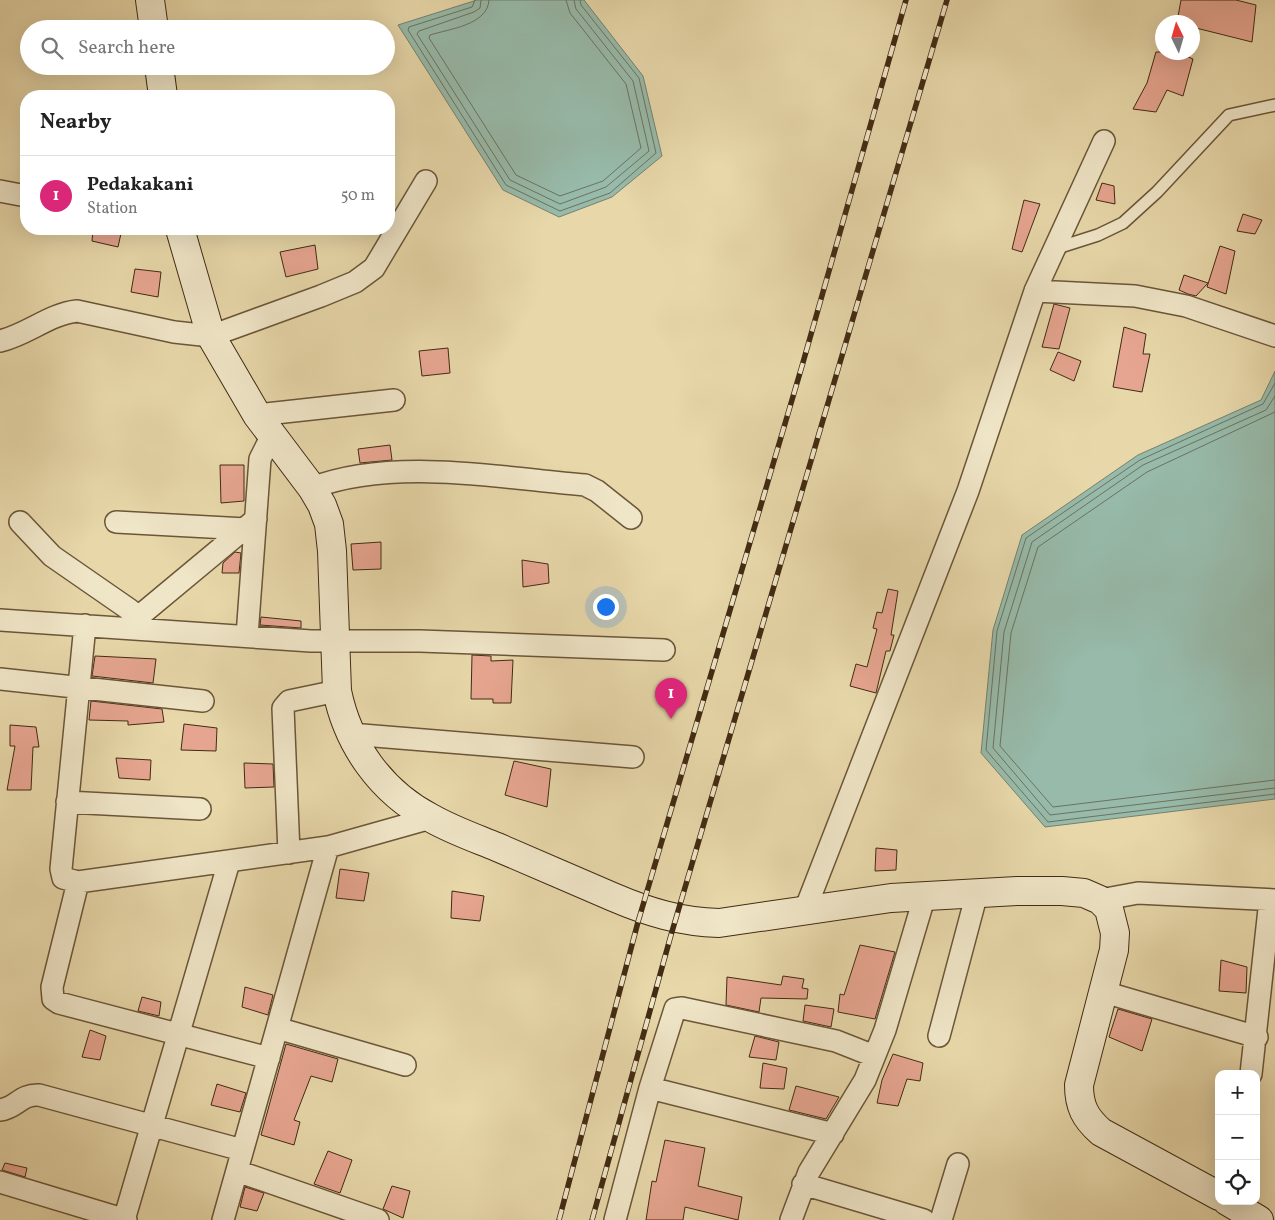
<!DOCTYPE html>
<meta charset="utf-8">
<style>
:root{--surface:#fff;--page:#f2f2f2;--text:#222;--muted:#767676;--line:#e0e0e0;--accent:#db2777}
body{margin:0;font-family:Vollkorn,serif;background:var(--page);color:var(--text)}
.controls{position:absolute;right:15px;bottom:15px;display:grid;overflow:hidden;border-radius:10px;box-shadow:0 5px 20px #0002}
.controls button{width:45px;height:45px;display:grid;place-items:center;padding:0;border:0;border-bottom:1px solid var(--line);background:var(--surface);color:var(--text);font:25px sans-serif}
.compass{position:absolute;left:1155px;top:15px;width:45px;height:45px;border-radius:50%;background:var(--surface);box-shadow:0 5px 20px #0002;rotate:355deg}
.you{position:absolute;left:605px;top:606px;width:18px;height:18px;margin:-12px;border:4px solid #fff;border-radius:50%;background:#1a73e8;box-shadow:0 0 0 8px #1a73e833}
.badge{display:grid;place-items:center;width:32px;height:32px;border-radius:50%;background:var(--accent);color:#fff;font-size:16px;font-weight:700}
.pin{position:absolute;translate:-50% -41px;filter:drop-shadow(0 1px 2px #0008)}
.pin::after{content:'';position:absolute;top:26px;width:18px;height:15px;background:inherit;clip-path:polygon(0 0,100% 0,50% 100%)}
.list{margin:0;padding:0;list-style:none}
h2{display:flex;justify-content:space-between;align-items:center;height:65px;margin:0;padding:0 20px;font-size:21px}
h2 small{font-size:16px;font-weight:400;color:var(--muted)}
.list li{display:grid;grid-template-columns:32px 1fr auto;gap:15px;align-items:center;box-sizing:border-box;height:80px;padding:0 20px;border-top:1px solid var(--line)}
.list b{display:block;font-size:19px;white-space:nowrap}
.list p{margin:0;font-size:16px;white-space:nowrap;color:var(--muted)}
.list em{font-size:16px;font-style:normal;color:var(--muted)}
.icon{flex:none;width:28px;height:28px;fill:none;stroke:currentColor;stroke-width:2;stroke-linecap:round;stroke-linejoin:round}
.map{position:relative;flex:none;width:1275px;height:1220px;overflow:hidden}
.search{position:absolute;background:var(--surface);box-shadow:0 5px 20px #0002;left:20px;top:20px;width:375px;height:55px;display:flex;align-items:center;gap:12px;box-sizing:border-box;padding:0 18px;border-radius:28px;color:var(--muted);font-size:19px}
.panel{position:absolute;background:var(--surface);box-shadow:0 5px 20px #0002;left:20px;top:90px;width:375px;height:145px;border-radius:20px}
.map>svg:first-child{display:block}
.water{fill:#97baaa;stroke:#75816e}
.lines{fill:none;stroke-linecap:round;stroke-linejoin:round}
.shore{stroke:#6c725e;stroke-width:1}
.building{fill:#e6a590;stroke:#422b13}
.service-casing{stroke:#6b5638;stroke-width:14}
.minor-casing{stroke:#6b5638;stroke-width:24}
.secondary-casing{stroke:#422b13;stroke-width:30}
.service{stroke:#efe5c7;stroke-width:11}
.minor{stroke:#efe5c7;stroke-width:21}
.secondary{stroke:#efe5c7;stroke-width:28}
.rail-casing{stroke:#422b13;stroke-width:5.5}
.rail{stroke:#efe5c7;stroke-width:4;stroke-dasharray:11;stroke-linecap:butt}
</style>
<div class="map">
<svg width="1275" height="1220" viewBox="0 0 1275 1220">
<rect width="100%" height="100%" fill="#e7d7a9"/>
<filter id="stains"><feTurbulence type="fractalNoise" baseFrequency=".004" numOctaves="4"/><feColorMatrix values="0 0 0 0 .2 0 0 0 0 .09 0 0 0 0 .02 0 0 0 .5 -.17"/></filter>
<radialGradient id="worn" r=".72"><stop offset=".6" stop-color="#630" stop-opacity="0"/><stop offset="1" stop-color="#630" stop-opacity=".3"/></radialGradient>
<path class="water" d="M 477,0 L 584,0 L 643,76 L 662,156 L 612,197 L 559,217 L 503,190 L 398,25 Z
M 1275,371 L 1275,799 L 1045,827 L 981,753 L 993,630 L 1022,535 L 1138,455 L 1261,400 Z"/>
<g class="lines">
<path class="shore" d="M 475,0 L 472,7 L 409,27 L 408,30 L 506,185 L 560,211 L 610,193 L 656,153 L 639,78 L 581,5 L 580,0
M 481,0 L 480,8 L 474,12 L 419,31 L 417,34 L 510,180 L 560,204 L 606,187 L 649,151 L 633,81 L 576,9 L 574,0
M 489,0 C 488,25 449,29 430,35 L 429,38 L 516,175 L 560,196 L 603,181 L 641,148 L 626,84 L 570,13 L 566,0
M 1275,383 L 1263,404 L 1140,460 L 1026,538 L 997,631 L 986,750 L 1048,822 L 1275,794
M 1275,396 L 1266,410 L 1143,465 L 1032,542 L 1004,632 L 993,748 L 1050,815 L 1275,788
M 1275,412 L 1147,472 L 1038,547 L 1011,633 L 1000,746 L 1053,807 L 1275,780"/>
</g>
<path class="building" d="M 1181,0 L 1236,0 L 1256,5 L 1252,42 L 1192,27 L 1192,22 L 1177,22 Z
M 1156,52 L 1176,52 L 1193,59 L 1183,96 L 1167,90 L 1156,112 L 1133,109 L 1147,83 Z
M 1102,183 L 1114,186 L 1115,204 L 1096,200 Z
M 1024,200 L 1040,204 L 1022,252 L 1012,249 Z
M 1243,214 L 1262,220 L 1255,234 L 1237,231 Z
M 93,229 L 122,229 L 118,247 L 92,241 Z
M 315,245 L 318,269 L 286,277 L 280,252 Z
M 1220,246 L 1235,251 L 1226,294 L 1207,287 Z
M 135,269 L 161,272 L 158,297 L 131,292 Z
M 1184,275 L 1208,283 L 1196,296 L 1188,294 L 1179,290 Z
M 1054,304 L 1070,308 L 1059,349 L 1042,347 Z
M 1124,327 L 1146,334 L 1143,354 L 1150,354 L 1142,392 L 1113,387 Z
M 448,348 L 450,373 L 422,376 L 419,351 Z
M 1058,352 L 1081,361 L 1074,381 L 1050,370 Z
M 390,445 L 392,460 L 360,463 L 358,449 Z
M 220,465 L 244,465 L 244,501 L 221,503 Z
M 381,542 L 381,569 L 353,570 L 351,544 Z
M 235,552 L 241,553 L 239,573 L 222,573 L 223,563 Z
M 522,560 L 548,564 L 549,583 L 523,587 Z
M 888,589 L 898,591 L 891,635 L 894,635 L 890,651 L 886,651 L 876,693 L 850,686 L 856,664 L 867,667 L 877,629 L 873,628 L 877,612 L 882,613 Z
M 261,617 L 301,621 L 301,628 L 260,625 Z
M 472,655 L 491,656 L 491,661 L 513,660 L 511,703 L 493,703 L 493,699 L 471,699 Z
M 95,656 L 156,659 L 153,683 L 92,676 Z
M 91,701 L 162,709 L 164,722 L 128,725 L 128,721 L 89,720 Z
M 184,724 L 217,728 L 216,751 L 181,750 Z
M 10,725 L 36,727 L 39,747 L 33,747 L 31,790 L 7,790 L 15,746 L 10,746 Z
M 116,758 L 151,760 L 150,780 L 119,778 Z
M 514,761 L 551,769 L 547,807 L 505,795 Z
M 244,763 L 273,764 L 274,787 L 245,788 Z
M 876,848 L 897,850 L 896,870 L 875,871 Z
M 340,869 L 369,873 L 364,901 L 336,898 Z
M 452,891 L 484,896 L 480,921 L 451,918 Z
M 860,945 L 895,952 L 875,1019 L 838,1012 L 840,994 L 844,995 Z
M 1221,960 L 1247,967 L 1246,993 L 1219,991 Z
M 783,976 L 804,979 L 802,988 L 808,989 L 807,999 L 761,998 L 759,1012 L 726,1005 L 727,977 L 781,985 Z
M 245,987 L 273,995 L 268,1015 L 242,1007 Z
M 142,997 L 161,1002 L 159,1016 L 138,1011 Z
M 805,1005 L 834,1009 L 831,1027 L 803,1021 Z
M 1118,1009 L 1152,1019 L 1142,1051 L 1109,1037 Z
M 90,1030 L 106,1036 L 100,1060 L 82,1057 Z
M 755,1036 L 779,1042 L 776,1060 L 749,1057 Z
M 286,1044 L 338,1059 L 332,1082 L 311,1076 L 294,1120 L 300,1122 L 294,1145 L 261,1135 Z
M 893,1054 L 923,1063 L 920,1081 L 907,1079 L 898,1106 L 877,1103 L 882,1080 Z
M 763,1063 L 787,1068 L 784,1089 L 760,1088 Z
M 217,1084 L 246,1093 L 240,1112 L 211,1105 Z
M 796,1086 L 839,1097 L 826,1119 L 789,1110 Z
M 665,1140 L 705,1148 L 698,1186 L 742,1197 L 738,1220 L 685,1207 L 683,1220 L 646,1220 L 652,1181 L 656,1182 Z
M 328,1151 L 352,1160 L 340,1193 L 314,1184 Z
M 5,1163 L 27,1168 L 25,1177 L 2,1170 Z
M 392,1186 L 410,1191 L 403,1218 L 383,1209 Z
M 245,1187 L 264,1193 L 257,1211 L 240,1207 Z"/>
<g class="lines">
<g class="service-casing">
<path id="service" d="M 1054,249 L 1098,235 L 1123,223 L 1157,192 L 1229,115 L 1275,105"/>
</g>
<g class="minor-casing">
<path id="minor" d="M 0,191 L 26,196
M 1035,291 L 1135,296 L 1186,306 L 1275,336
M 0,341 C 27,335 49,314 77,311 L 174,332 L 211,336 L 321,296 L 355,282 L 374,268 L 426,181
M 257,415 L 394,400
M 312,488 C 393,457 500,478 585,485 L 597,491 L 631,518
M 20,522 L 52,556 L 130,610 L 143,629
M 116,522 L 246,529
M 137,618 L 256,519
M 0,620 L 311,641 L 420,641 L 664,650
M 85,625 L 61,869 L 63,878 L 78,882 L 328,847 L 431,818
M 247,636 L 260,459 L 272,435
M 0,679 L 203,701
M 350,734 L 633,757
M 67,802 L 200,809
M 289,853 L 283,708 L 289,701 L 337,691
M 78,882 L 52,987 L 53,999 L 59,1003 L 269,1058
M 1100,900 L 1138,893 L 1275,900
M 805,910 L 968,491 L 1035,291 L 1104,141
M 1104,992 L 1257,1037
M 277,1028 L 405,1065
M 939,1036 L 977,893
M 1251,1074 L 1270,900
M 650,1088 L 833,1134
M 0,1110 C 17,1108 20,1094 39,1095 L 242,1150
M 237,1171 L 378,1220
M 0,1182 L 126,1220
M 803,1184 L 924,1220
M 124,1220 L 229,862
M 223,1220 L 328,847
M 615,1220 L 650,1088 L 675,1009 L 682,1008 L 836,1041 L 874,1056
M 791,1220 L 809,1172 L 865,1080 L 885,1030 L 925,895
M 941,1220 L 958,1164"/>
</g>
<g class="secondary-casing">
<path id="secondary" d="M 150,0 L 154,29
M 159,66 L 163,96
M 180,229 L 211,336 L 257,415 L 312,488 L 322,505 L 329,524 L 332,551 L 337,691 C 348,745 381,792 431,818 C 452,830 475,838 497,847 C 536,864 574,880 613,897 C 648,912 681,922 719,923 L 891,898 L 1017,891 L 1062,891 L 1084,893 L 1100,900 L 1109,909 L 1115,933 L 1114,950 L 1079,1085 C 1079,1106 1085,1118 1101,1132 L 1219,1196
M 1227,1201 L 1259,1220"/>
</g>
<use href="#service" class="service"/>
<use href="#minor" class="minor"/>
<use href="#secondary" class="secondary"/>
<g class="rail-casing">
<path id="rail" d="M 559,1220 L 638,922 L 802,366 L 906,0
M 592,1220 L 671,935 L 947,0"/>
</g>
<use href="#rail" class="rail"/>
</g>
<rect width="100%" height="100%" filter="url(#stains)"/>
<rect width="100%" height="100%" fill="url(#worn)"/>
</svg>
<div class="controls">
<button>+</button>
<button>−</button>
<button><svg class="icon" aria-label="locate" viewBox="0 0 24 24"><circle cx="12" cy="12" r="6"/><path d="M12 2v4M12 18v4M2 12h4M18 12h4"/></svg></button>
</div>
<svg class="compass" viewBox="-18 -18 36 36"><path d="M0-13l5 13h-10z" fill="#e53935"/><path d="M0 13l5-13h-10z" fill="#767676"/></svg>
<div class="you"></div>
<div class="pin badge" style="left:671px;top:719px">1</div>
<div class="search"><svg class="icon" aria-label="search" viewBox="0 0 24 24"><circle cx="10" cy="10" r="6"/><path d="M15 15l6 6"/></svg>Search here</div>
<section class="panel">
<h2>Nearby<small></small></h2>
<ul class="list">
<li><span class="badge">1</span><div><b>Pedakakani</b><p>Station</p></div><em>50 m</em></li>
</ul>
</section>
</div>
